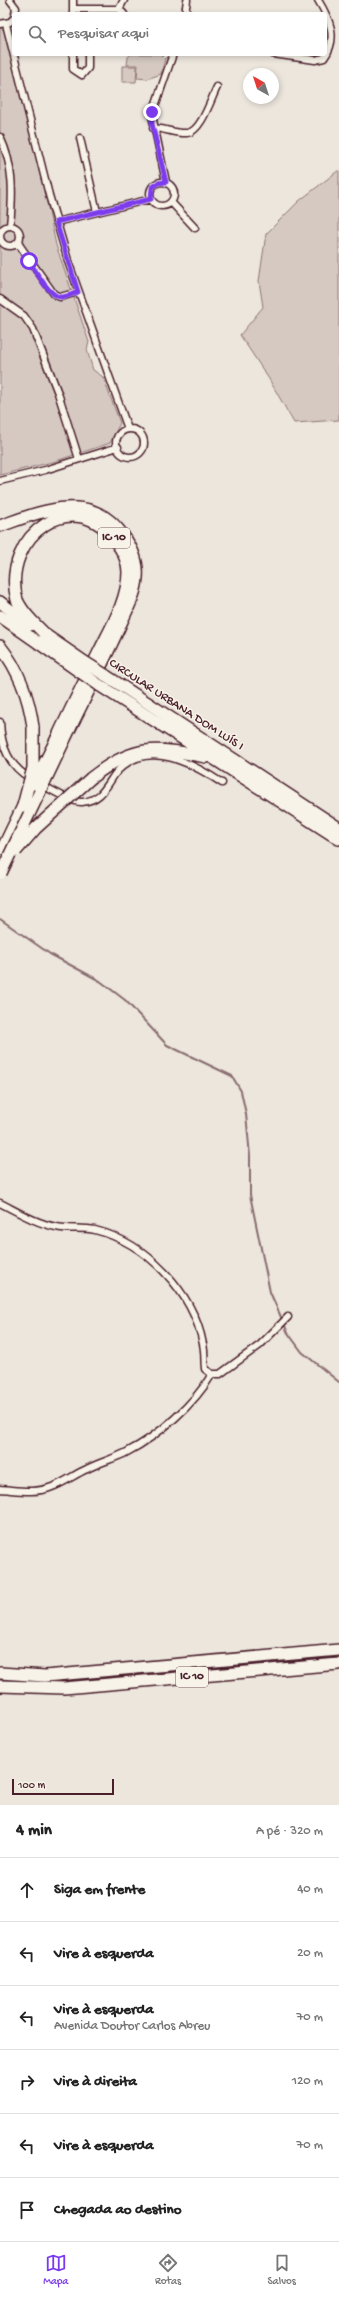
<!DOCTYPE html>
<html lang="pt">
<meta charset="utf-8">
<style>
:root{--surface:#fff;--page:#f6f6f6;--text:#222;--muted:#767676;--line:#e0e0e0;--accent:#7c3aed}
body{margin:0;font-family:"Gochi Hand",sans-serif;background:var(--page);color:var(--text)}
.compass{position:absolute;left:243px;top:68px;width:36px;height:36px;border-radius:50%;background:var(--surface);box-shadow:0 2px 6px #0003;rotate:321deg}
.scale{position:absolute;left:12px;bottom:10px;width:102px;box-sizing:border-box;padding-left:4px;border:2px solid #4a1f2b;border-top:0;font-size:11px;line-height:14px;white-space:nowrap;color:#4a1f2b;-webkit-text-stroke:3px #f7f3e8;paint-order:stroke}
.stop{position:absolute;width:12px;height:12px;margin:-9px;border:3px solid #7c3aed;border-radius:50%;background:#fff}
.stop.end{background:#7c3aed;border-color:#fff;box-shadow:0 1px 4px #0008}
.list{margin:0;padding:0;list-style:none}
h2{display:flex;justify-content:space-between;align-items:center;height:52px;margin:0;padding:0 16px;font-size:17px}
h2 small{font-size:13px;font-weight:400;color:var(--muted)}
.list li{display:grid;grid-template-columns:26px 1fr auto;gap:12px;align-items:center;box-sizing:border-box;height:64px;padding:0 16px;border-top:1px solid var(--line)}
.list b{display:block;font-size:15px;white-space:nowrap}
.list p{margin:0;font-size:13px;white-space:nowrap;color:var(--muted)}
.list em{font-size:13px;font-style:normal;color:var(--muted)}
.icon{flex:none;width:22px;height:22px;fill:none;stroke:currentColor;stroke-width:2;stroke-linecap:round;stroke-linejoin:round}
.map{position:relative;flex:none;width:339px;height:1805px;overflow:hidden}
.search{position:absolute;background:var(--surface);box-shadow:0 2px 6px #0003;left:12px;right:12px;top:12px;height:44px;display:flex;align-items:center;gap:10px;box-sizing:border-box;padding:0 14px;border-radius:4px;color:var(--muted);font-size:15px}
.sheet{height:436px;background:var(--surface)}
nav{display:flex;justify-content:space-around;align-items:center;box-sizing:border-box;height:56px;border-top:1px solid var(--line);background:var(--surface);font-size:11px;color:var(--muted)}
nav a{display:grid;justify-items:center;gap:2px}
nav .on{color:var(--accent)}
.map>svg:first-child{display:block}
.green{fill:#d5c9c2;stroke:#907476}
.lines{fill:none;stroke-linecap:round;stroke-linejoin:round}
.stream{stroke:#896c6f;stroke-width:2}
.street-casing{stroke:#4a1f2b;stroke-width:9}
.highway-casing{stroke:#4a1f2b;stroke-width:14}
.street{stroke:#f7f3e8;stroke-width:6}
.highway{stroke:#f7f3e8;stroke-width:11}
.highway-bridge-casing{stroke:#4a1f2b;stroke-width:14;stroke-linecap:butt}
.highway-bridge{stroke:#f7f3e8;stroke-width:11}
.route{stroke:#7c3aed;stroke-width:5}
.labels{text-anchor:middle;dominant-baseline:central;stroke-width:3;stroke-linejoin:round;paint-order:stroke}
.shield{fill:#f7f3e8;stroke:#7e5f64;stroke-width:1}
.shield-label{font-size:12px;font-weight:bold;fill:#4a1f2b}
.street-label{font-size:13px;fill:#4a1f2b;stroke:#f7f3e8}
</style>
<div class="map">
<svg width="339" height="1805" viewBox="0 0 339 1805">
<rect width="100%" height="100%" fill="#ece6dd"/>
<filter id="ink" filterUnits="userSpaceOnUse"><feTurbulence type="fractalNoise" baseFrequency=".025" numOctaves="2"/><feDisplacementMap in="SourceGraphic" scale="8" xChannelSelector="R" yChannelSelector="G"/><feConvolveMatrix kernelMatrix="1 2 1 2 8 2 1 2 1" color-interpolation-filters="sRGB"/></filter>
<g filter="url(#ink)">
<path class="green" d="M 0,26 L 4,31 L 38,160 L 56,245 L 89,342 L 87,350 L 93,370 L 103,377 L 120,423 L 110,443 L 56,461 L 0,475 Z
M 131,54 L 160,54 L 165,59 L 161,74 L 147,79 L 137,78 L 138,65 L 127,65 L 128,57 Z
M 122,66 L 137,66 L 136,82 L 122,82 Z
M 339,170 L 339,420 L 294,423 L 269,379 L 240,335 L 263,307 L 259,281 L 266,234 L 299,201 Z"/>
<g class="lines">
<path class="stream" d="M 0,919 L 50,954 L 100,981 L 125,1000 L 167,1045 L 232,1076 L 241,1091 L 246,1114 L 250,1156 L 250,1195 L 270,1292 L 288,1333 L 302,1352 L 339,1382"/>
<g class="street-casing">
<path id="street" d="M 10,0 L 16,8 L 15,14
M 73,9 L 119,9 L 124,14
M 119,9 L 124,0
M 73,14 L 73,0
M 185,14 L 187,0
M 0,24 L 10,22 L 14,18
M 6,24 L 49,195 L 69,264 L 128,429
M 73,54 L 73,69 L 82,75 L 88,68 L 88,54
M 273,54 L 315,60 L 324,58 C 339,38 329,18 318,0
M 153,128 C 164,128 176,134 187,133 C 201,132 211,99 217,87
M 0,137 C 14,166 13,194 10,226
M 80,138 L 97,212
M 166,182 L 152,115 L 173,54
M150 194a12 12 0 1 1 24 0a12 12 0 1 1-24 0Z
M 171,202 L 195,228
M 56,222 L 151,199
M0 236a10 10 0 1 1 20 0a10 10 0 1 1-20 0Z
M 18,243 L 54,294 L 60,297 L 78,292
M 0,299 L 24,316 L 33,329 L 58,393 L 79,459
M116 443a14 14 0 1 1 28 0a14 14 0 1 1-28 0Z
M 0,481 L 45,470 L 118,447
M 0,722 C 1,747 9,766 31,779
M 41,784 C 49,789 73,803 82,802 C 101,800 105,788 115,774 C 145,737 192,763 222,783
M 0,1203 C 18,1212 36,1223 56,1227 C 69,1230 83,1227 95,1230 C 147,1243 193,1292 203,1344 C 205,1352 204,1361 205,1369 L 212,1374 L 220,1374 L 260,1345 L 288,1317
M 0,1489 C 17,1490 35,1494 52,1487 C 64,1483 75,1474 87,1469 C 100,1462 114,1459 127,1452 C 158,1436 194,1405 212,1374"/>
</g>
<g class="highway-casing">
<path id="highway" d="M 0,526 C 38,513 86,491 118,529 C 130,543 139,559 137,578 C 136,593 128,608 122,621 C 104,662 83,701 64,741
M 0,602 L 30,625
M 0,616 L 80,672
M 44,634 L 86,663
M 50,639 C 38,627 24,615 17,600 C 0,536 76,482 116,542 C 122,550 128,561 128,572 C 128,600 110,629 98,654 C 84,682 70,710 57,738
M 0,646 C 19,670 29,697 33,727
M 105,675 L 339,828
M 99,685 L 339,839
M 91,778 C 134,744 155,747 206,757
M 0,854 L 23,806
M 0,1673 L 45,1676 L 339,1650
M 0,1686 L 64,1688 L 339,1664"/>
</g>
<use href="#street" class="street"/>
<use href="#highway" class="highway"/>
<g class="highway-bridge-casing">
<path id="highway-bridge" d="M 86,663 L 105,675
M 80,672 L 99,685
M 34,784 L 57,738
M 23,806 L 33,768 L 33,727
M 16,851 L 36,828 L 91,778
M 1,873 L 64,741"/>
</g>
<use href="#highway-bridge" class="highway-bridge"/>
</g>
</g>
<g class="lines" filter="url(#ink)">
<path class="route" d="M 29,261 C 35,270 49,296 60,297 C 65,298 73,294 78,292 L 56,222 L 151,199 L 152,188 L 158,183 L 166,182 L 152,124 L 152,112"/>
</g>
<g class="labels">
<g class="shield">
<rect x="98" y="528" width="32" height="20" rx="3"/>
<rect x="176" y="1667" width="32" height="20" rx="3"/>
</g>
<g class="shield-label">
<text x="114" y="538">IC 10</text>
<text x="192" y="1677">IC 10</text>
</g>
<g class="street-label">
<text transform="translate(176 705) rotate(33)">CIRCULAR URBANA DOM LUÍS I</text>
</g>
</g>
</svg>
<svg class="compass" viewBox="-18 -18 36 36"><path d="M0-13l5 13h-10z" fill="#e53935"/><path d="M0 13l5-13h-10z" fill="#767676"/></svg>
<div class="scale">100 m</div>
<div class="stop" style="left:29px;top:261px"></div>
<div class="stop end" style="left:152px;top:112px"></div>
<div class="search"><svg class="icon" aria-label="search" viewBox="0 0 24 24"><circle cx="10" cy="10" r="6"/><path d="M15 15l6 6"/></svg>Pesquisar aqui</div>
</div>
<section class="sheet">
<h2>4 min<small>A pé · 320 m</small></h2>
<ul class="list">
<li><svg class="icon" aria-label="ahead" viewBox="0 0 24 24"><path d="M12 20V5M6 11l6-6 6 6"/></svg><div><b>Siga em frente</b></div><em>40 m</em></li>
<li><svg class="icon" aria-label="left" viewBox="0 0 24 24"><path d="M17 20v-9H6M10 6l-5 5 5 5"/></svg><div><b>Vire à esquerda</b></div><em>20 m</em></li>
<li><svg class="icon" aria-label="left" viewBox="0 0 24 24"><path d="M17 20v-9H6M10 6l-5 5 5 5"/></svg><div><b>Vire à esquerda</b><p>Avenida Doutor Carlos Abreu</p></div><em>70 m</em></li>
<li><svg class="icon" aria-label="right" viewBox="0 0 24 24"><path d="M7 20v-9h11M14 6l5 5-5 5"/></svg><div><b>Vire à direita</b></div><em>120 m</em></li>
<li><svg class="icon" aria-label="left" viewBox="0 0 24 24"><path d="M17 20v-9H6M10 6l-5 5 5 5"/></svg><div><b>Vire à esquerda</b></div><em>70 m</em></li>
<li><svg class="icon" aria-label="arrive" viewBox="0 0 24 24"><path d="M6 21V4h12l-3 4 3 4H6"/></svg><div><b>Chegada ao destino</b></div></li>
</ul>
</section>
<nav>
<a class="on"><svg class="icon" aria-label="map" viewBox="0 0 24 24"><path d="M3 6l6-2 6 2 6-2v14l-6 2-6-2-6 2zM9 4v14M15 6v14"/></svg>Mapa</a>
<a><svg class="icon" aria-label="directions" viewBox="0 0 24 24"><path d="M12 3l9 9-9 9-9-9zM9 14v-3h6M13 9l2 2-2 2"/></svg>Rotas</a>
<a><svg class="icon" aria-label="saved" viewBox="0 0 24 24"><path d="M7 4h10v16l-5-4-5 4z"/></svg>Salvos</a>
</nav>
